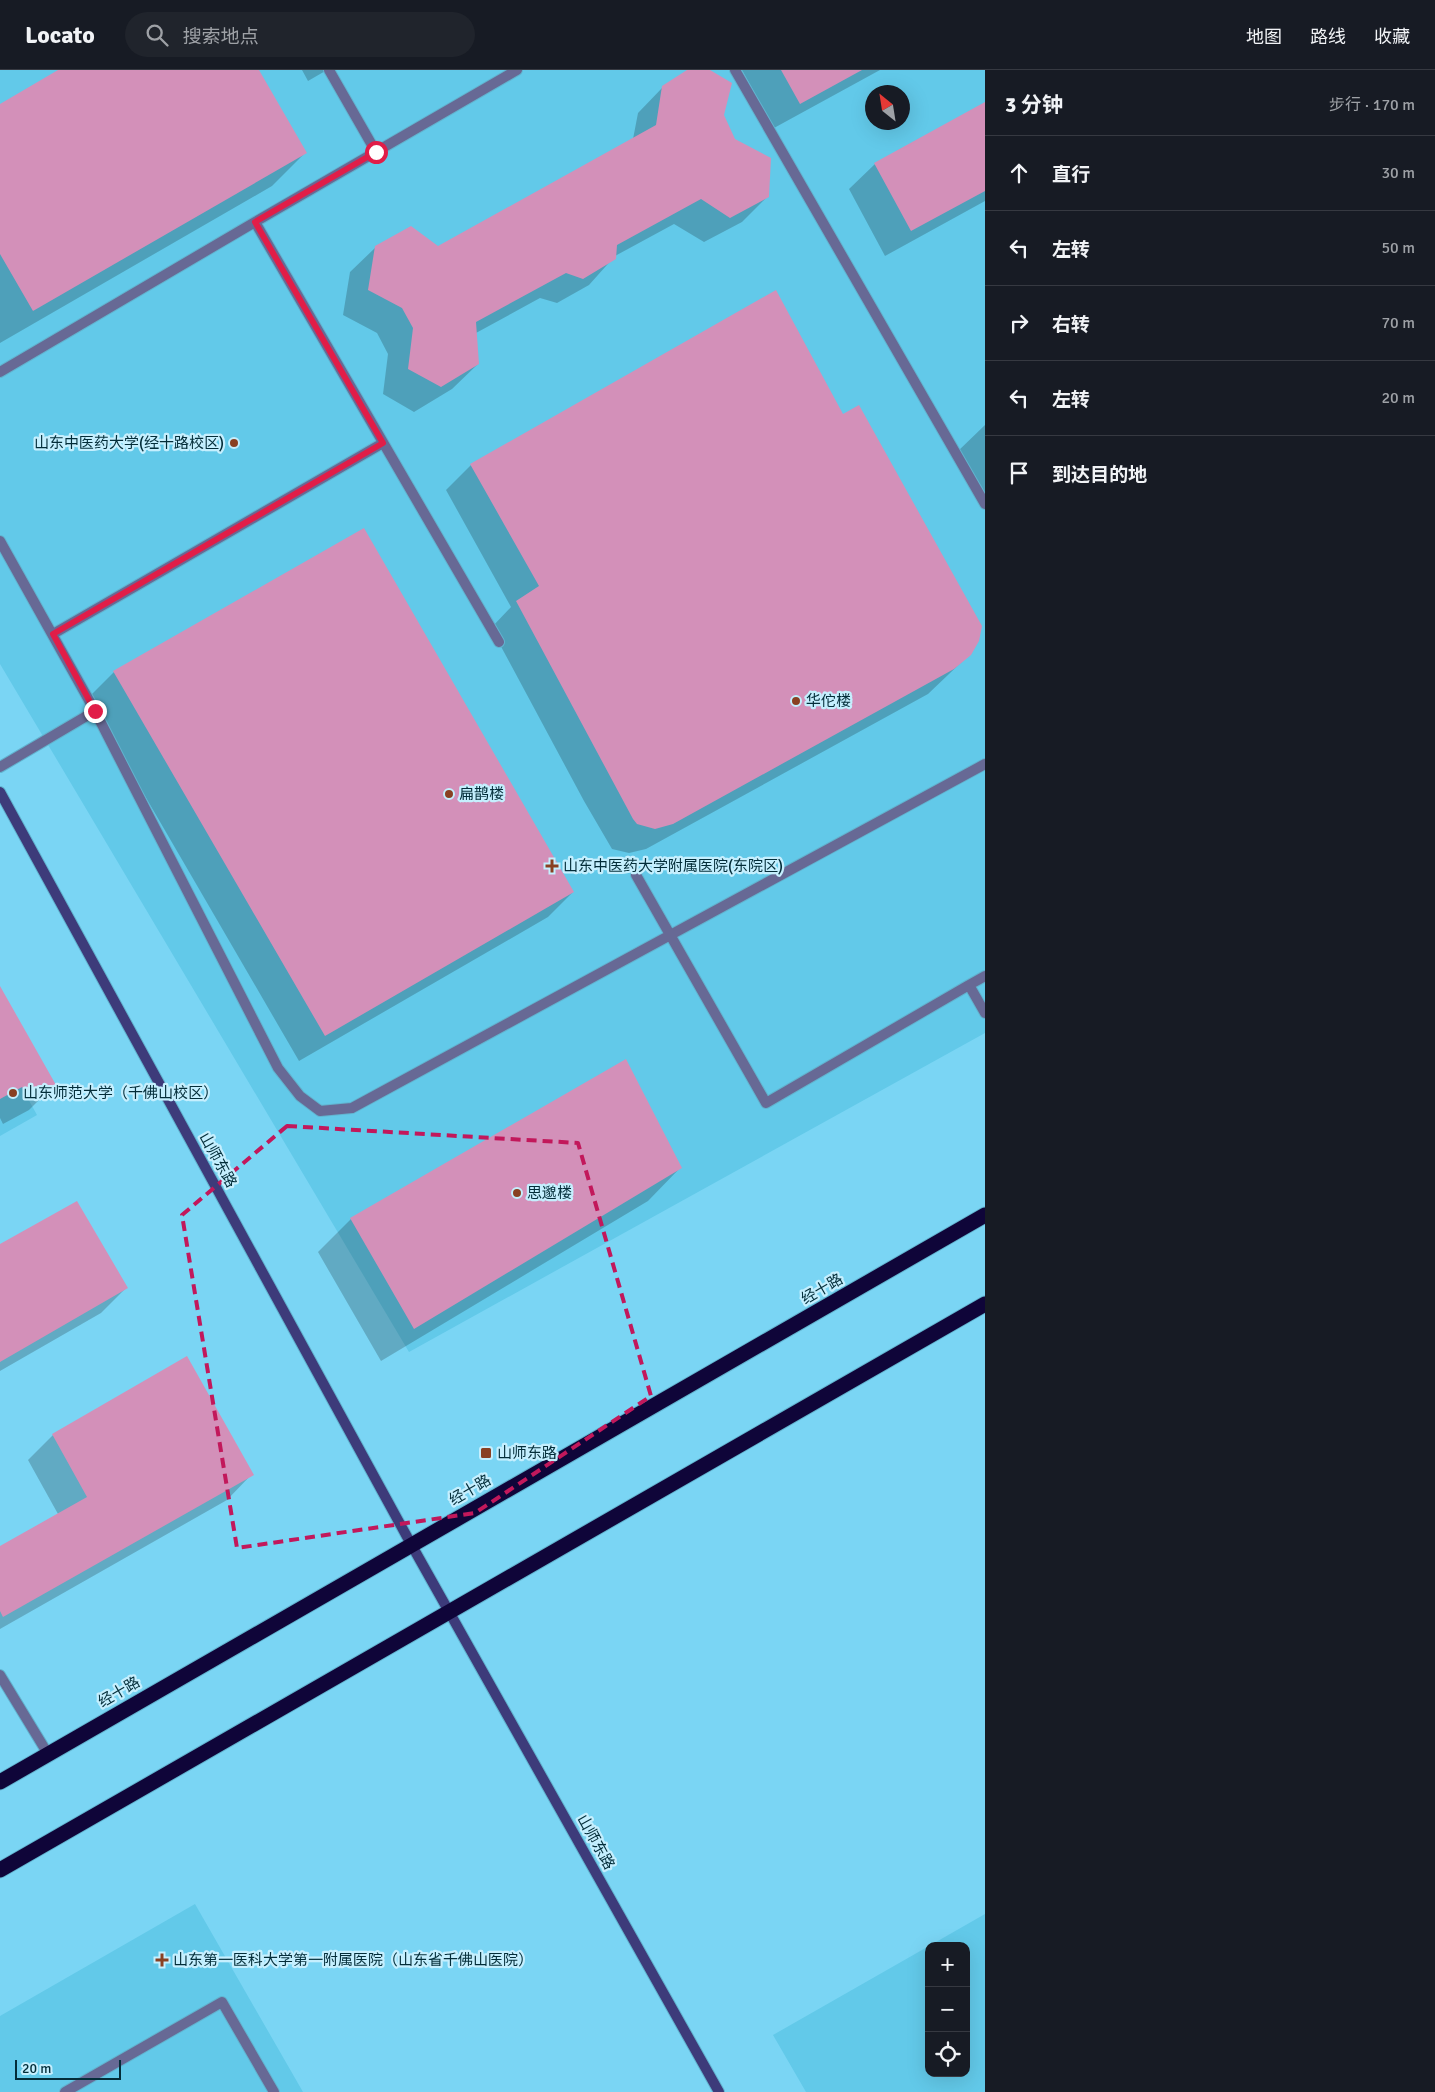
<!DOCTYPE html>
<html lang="zh">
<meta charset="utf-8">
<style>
:root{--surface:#171b24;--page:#20242c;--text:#f1f3f6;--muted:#9ea1a6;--line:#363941}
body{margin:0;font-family:Signika,"Noto Sans SC",sans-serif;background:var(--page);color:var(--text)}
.controls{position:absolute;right:15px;bottom:15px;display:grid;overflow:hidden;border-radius:10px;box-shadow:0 5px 20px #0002}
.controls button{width:45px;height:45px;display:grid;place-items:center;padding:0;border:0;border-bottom:1px solid var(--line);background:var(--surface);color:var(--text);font:25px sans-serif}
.compass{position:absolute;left:865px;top:15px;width:45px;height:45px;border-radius:50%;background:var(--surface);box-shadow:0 5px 20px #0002;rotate:330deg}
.scale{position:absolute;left:15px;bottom:12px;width:106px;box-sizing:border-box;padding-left:5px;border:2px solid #032d39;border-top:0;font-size:14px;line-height:18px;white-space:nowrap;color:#032d39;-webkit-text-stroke:4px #c5effe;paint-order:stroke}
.stop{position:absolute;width:15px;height:15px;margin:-11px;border:4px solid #e11d48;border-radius:50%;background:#fff}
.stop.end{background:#e11d48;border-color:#fff;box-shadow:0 1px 5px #0008}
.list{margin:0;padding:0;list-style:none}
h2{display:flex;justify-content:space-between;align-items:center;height:65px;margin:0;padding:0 20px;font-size:21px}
h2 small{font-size:16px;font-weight:400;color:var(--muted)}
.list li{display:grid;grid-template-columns:32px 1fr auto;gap:15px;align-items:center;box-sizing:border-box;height:75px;padding:0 20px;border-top:1px solid var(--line)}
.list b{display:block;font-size:19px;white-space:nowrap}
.list em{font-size:16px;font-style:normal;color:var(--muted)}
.icon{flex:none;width:28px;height:28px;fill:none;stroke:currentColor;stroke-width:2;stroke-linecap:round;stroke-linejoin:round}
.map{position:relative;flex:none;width:985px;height:2022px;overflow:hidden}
header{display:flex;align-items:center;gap:30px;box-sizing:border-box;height:70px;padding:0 25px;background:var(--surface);border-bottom:1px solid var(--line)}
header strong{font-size:24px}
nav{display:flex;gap:28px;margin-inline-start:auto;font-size:18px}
.search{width:350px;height:45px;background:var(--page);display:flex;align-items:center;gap:12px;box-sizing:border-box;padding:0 18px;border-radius:28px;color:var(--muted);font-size:19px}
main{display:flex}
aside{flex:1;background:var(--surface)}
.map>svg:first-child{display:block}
.built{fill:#62c9e9;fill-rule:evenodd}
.shadow{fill:#0003}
.building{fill:#d390b9}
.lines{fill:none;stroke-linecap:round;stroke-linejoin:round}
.lane-casing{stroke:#62b3cf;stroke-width:12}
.street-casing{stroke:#62b3cf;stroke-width:12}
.secondary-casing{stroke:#62b3cf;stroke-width:12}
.highway-casing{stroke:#62b3cf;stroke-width:17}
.lane{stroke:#676995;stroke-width:10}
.street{stroke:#676995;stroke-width:10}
.secondary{stroke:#3d3b7a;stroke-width:10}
.highway{stroke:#0f0539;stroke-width:15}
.route{stroke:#e11d48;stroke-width:6}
.marked{fill:none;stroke:#c2185b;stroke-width:4;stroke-dasharray:10 6;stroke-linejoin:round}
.poi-dot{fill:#894022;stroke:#c5effe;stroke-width:2}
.labels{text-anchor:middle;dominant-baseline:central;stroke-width:4.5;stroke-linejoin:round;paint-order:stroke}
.poi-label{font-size:15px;fill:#032d39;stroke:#c5effe;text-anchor:start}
.street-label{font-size:15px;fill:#032d39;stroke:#c5effe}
</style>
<header>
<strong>Locato</strong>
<div class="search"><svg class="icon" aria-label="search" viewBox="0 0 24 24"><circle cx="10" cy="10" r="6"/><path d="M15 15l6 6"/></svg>搜索地点</div>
<nav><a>地图</a><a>路线</a><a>收藏</a></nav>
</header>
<main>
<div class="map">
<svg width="985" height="2022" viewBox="0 0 985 2022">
<rect width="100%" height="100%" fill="#7ad5f4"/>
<path class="built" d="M 0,0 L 985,0 L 985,963 L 409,1282 L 0,594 ZM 872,22 L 902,22 L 902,52 L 872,52 Z
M 0,978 L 37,1045 L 0,1066 Z
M 195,1834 L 303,2022 L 0,2022 L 0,1946 Z
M 985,1844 L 985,2022 L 806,2022 L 773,1965 L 929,1876 L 929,2003 L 966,2003 L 966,1876 L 929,1876 Z"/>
<path class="shadow" d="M 61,0 L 257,0 L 305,83 L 272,116 L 0,273 L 0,35 Z
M 302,0 L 327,0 L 308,11 Z
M 689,0 L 708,0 L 722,45 L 734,70 L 768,126 L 742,152 L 704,172 L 674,154 L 615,186 L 589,215 L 557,233 L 540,228 L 476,263 L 478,294 L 452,319 L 414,342 L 383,324 L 388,284 L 377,263 L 343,245 L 350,202 L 376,177 L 438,177 L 633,69 L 638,43 L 663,17 Z
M 742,0 L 880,0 L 774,58 Z
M 985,33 L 985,131 L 885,186 L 849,119 L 875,94 Z
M 985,355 L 985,433 L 957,382 Z
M 471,395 L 970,584 L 928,624 L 646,779 L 629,783 L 612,779 L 584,731 L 491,558 L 511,537 L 446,420 Z
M 363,460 L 573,822 L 548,847 L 299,991 L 88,628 L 114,602 Z
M 0,919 L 54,1015 L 29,1040 L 3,1054 L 0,1048 Z
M 681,1097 L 648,1131 L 381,1291 L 318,1182 L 351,1149 Z
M 0,1175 L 126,1218 L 101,1243 L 0,1301 Z
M 53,1365 L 252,1404 L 227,1430 L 0,1559 L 0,1477 L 58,1444 L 28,1390 Z"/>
<path class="building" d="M 58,0 L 259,0 L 307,83 L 33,241 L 0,184 L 0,34 Z
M 687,0 L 710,0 L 732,13 L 724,45 L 735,69 L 771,88 L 769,127 L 730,148 L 701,129 L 617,175 L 616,189 L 583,209 L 566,203 L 476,252 L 479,294 L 441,317 L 408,299 L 413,258 L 402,238 L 368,220 L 375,176 L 411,156 L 438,176 L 656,55 L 662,16 Z
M 781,0 L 862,0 L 800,34 Z
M 985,32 L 985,121 L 911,161 L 874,93 Z
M 776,220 L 843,344 L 859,335 L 982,556 L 979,571 L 971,585 L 954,599 L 673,754 L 655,759 L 637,754 L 633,749 L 516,531 L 539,516 L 470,394 Z
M 364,458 L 574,822 L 325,966 L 113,601 Z
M 0,916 L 56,1015 L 29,1030 L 22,1017 L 0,1029 Z
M 626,989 L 682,1098 L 414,1259 L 350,1148 Z
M 77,1131 L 128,1218 L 0,1292 L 0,1174 Z
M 187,1286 L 254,1405 L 3,1547 L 0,1541 L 0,1476 L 87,1427 L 52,1364 Z"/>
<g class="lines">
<g class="lane-casing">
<path id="lane" d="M 329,0 L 376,82
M 735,0 L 985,434
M 0,302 L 255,152
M 0,471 L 95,641 L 0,697
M 53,564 L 383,373
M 499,572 L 255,152 L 517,0
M 95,641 L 278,998 L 300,1026 L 320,1041 L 352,1038 L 985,694
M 636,805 L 766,1033 L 969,915
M 985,906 L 969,915 L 985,943
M 65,2022 L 222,1932 L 274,2022"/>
</g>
<g class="street-casing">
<path id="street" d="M 0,1605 L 48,1684"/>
</g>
<g class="secondary-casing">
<path id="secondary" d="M 0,722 L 411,1474 L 719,2022"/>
</g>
<g class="highway-casing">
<path id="highway" d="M 0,1712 L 985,1145
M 0,1800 L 985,1234"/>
</g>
<use href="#lane" class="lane"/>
<use href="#street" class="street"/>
<use href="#secondary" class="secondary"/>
<use href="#highway" class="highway"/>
</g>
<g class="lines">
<path class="route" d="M 95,641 L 53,564 L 383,373 L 255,152 L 376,82"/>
</g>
<path class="marked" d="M 287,1056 L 578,1073 L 651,1326 L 475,1443 L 237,1478 L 182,1145 Z"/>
<g class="poi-dot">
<circle cx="234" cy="373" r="5"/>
<circle cx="796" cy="631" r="5"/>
<circle cx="449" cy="724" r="5"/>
<path d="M549.5 788.5h5v5h5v5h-5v5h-5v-5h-5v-5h5z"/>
<circle cx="13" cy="1023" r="5"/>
<circle cx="517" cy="1123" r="5"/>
<rect x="480" y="1377" width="12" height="12" rx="2.5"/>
<path d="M159.5 1882.5h5v5h5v5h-5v5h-5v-5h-5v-5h5z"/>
</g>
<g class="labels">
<g class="poi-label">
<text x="224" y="373" text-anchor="end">山东中医药大学(经十路校区)</text>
<text x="806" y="631">华佗楼</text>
<text x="459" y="724">扁鹊楼</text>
<text x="563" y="796">山东中医药大学附属医院(东院区)</text>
<text x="23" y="1023">山东师范大学（千佛山校区）</text>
<text x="527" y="1123">思邈楼</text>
<text x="497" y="1383">山师东路</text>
<text x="173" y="1890">山东第一医科大学第一附属医院（山东省千佛山医院）</text>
</g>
<g class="street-label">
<text transform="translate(218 1090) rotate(61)">山师东路</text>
<text transform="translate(822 1219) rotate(-30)">经十路</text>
<text transform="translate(470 1420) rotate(-30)">经十路</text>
<text transform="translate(119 1622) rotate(-30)">经十路</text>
<text transform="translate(596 1772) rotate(61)">山师东路</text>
</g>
</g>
</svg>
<div class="controls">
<button>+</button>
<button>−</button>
<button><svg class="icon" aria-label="locate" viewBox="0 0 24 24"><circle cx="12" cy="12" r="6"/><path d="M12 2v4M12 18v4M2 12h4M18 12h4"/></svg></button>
</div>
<svg class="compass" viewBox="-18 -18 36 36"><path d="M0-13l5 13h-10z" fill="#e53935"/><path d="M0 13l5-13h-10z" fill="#9ea1a6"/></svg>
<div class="scale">20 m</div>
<div class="stop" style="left:376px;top:82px"></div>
<div class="stop end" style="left:95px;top:641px"></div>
</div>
<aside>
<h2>3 分钟<small>步行 · 170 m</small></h2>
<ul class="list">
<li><svg class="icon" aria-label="ahead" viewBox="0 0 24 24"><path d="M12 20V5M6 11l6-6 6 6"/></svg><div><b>直行</b></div><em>30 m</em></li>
<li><svg class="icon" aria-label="left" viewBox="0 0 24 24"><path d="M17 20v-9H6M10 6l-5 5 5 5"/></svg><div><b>左转</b></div><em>50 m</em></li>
<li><svg class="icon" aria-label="right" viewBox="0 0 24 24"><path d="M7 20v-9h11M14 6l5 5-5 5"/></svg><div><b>右转</b></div><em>70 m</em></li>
<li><svg class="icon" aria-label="left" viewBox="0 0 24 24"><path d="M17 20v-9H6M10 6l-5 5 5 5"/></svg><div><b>左转</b></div><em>20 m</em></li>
<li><svg class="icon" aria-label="arrive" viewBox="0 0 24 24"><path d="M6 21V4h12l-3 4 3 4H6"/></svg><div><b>到达目的地</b></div></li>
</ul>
</aside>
</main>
